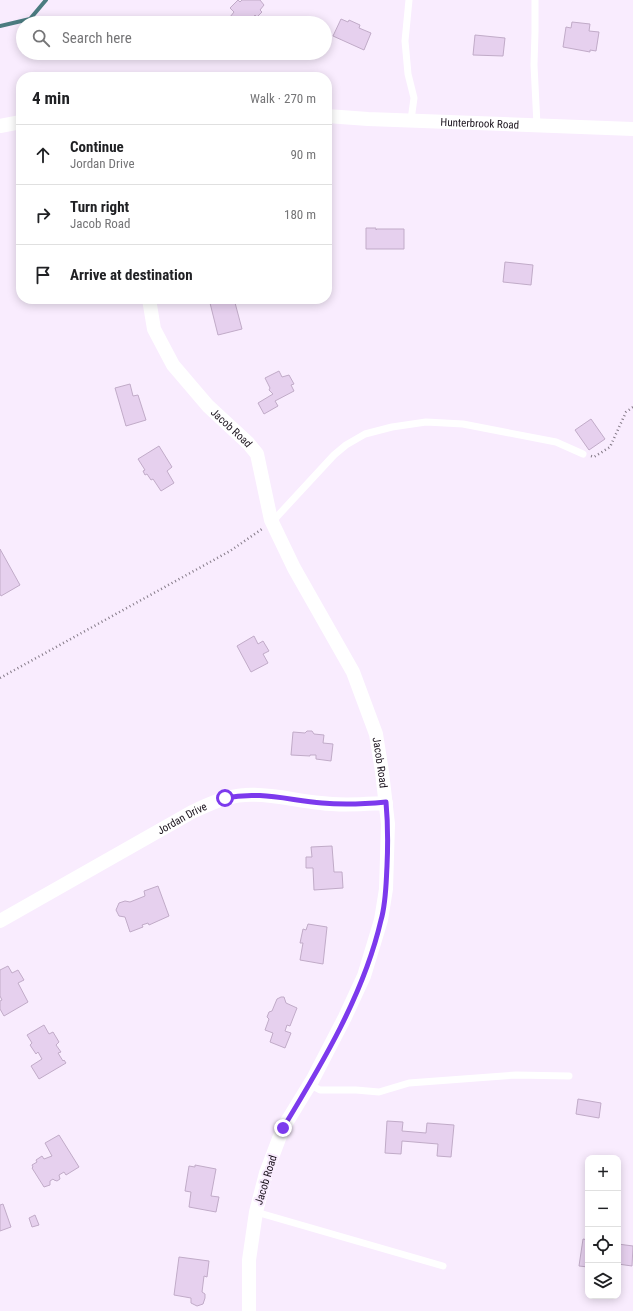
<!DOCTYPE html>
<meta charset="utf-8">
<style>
:root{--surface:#fff;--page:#f6f6f6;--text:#202124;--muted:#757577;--line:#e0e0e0}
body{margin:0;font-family:"Roboto Condensed",sans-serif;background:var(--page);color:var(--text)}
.controls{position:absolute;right:12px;bottom:12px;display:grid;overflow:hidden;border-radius:8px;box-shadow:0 2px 10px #0003}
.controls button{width:36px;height:36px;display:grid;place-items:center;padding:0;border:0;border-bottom:1px solid var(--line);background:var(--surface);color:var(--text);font:20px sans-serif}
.stop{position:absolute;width:12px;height:12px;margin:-9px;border:3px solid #7c3aed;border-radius:50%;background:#fff}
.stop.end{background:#7c3aed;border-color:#fff;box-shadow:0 1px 4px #0008}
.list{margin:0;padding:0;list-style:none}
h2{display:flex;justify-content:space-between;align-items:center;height:52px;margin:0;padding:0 16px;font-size:17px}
h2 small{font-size:13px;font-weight:400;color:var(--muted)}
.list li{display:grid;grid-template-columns:26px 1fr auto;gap:12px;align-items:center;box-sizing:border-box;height:60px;padding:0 16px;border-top:1px solid var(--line)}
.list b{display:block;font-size:15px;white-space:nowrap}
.list p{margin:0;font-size:13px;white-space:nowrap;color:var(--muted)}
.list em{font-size:13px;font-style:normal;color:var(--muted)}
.icon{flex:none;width:22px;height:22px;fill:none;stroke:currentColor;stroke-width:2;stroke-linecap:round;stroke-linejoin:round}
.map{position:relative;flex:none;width:633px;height:1311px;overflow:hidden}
.search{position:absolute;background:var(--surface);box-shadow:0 2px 10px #0003;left:16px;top:16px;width:316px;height:44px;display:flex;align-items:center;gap:10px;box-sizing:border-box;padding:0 14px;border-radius:22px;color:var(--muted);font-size:15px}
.panel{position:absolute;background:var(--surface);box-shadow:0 2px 10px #0003;left:16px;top:72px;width:316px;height:232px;border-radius:16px}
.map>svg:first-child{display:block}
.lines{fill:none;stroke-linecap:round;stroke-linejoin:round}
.stream{stroke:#4b7c80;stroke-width:4}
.building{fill:#e6d0ee;stroke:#c1abc8}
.path{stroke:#847a87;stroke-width:2.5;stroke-dasharray:1 3;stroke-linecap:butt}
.lane{stroke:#fff;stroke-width:7}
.street{stroke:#fff;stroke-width:14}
.route{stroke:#7c3aed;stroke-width:5}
.labels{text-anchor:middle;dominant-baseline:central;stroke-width:4;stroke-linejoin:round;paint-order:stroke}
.street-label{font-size:11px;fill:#1b131d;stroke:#f9ecfe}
</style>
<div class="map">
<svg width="633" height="1311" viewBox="0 0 633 1311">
<rect width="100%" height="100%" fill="#f9ecfe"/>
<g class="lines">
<path class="stream" d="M 0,26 L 30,19 L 46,0"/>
</g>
<path class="building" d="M 238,0 L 240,2 L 242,0 L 260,0 L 264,5 L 260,10 L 262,12 L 257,17 L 255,15 L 247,23 L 227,23 L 226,22 L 234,12 L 230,8 Z
M 341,19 L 348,22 L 349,20 L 360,25 L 359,28 L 371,33 L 364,50 L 333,36 Z
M 572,22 L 590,24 L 589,31 L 599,32 L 596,51 L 590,50 L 590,52 L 563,47 L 566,27 L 571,28 Z
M 475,35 L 505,38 L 503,56 L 473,55 Z
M 366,228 L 376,228 L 376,230 L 377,229 L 404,229 L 404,249 L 366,249 Z
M 505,262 L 533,265 L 531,285 L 503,282 Z
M 209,299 L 234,299 L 242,329 L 218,335 Z
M 279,371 L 282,377 L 289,375 L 294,384 L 291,385 L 294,391 L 275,401 L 278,406 L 264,414 L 258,403 L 273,394 L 269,390 L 270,388 L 265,378 Z
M 130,384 L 133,396 L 138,395 L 146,420 L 126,426 L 115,388 Z
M 591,419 L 605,439 L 589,450 L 575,430 Z
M 159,446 L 172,467 L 167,471 L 174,483 L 161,491 L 153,479 L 151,480 L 147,474 L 145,475 L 143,471 L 145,470 L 138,459 Z
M 0,549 L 20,585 L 1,596 L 0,594 Z
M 254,636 L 258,644 L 263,641 L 269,651 L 263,654 L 268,663 L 251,672 L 237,646 Z
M 307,731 L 312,731 L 314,734 L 324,735 L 323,743 L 333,744 L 331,761 L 316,759 L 316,755 L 310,755 L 310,756 L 291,755 L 293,732 L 305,733 Z
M 332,846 L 334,872 L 342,872 L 343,888 L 314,890 L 313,868 L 306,868 L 306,857 L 312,857 L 311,847 Z
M 158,886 L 169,916 L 149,925 L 148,923 L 142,925 L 143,927 L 130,932 L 125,917 L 119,916 L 116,910 L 119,903 L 125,901 L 130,902 L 145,896 L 144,891 Z
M 308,924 L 327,927 L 323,964 L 300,960 L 303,943 L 300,943 L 303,929 L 306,930 Z
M 8,966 L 12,973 L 18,970 L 24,980 L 18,983 L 28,1002 L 4,1016 L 0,1009 L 0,1001 L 2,1000 L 0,996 L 0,970 Z
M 281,997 L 284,997 L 286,1003 L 297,1008 L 290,1026 L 287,1025 L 285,1031 L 291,1033 L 285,1048 L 270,1042 L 273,1033 L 265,1030 L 269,1019 L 267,1017 L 269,1012 L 272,1011 L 277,999 Z
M 44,1025 L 49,1034 L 53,1032 L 59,1042 L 56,1045 L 61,1052 L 58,1053 L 63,1061 L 64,1060 L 66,1063 L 39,1079 L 31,1066 L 42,1059 L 38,1052 L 36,1054 L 30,1045 L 32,1043 L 27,1035 Z
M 578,1099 L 601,1103 L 599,1118 L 576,1114 Z
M 387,1121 L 403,1122 L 402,1131 L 426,1133 L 427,1123 L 454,1125 L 451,1157 L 437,1156 L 438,1144 L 402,1141 L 401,1154 L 385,1153 Z
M 59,1135 L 79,1167 L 66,1175 L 64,1172 L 59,1175 L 60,1179 L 57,1181 L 54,1180 L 53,1179 L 50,1181 L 50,1185 L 44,1187 L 32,1168 L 33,1167 L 32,1165 L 37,1162 L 36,1160 L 42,1156 L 44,1159 L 52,1156 L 45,1143 Z
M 195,1165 L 216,1169 L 211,1196 L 219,1197 L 216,1212 L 189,1207 L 191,1192 L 185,1191 L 189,1166 L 195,1167 Z
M 3,1204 L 11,1227 L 0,1231 L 0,1205 Z
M 35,1215 L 39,1225 L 32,1227 L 29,1218 Z
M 583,1239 L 588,1240 L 588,1267 L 579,1266 Z
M 618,1244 L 633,1246 L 632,1266 L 618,1264 Z
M 179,1257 L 209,1261 L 207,1277 L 204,1276 L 202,1292 L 205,1294 L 205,1298 L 203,1304 L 197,1306 L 191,1303 L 191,1298 L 174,1295 Z"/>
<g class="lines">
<path class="path" d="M 591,456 L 594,457 L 610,447 L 626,412 L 633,407
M 0,678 L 230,551 L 262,529"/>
<path class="lane" d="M 409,0 L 405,41 L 408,74 L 414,98 L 411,120
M 535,0 L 535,32 L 534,65 L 537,125
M 272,522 L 334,455 L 346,445 L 365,434 L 392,427 L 426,422 L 463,424 L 556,442 L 583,454
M 309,1084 L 320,1090 L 356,1090 L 379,1092 L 409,1083 L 516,1075 L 569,1076
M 256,1212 L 443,1266"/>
<g class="street">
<path id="s1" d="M 327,116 L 368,119 L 633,129"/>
<path d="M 0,126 L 21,122"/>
<path id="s2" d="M 149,299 L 154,329 L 173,365 L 208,406 L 248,443 L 257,454 L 271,520 L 294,568 L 353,672 L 376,734 L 382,772 L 388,824 L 386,889 L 381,920 L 364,976 L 345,1017 L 313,1079 L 283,1128 L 266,1173 L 256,1212 L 249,1260 L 249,1311"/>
<path id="s3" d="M 0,921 L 192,812 C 209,804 226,796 245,795 C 271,793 296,801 321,803 C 342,806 364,804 386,803"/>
</g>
</g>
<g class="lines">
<path class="route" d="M 225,798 C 259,791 288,800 322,803 C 343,805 365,804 386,802 C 388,824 388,844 387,866 C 386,884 386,903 381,920 C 364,994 322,1064 283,1128"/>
</g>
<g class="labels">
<g class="street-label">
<text stroke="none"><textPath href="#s1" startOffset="153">Hunterbrook Road</textPath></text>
<text stroke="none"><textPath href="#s2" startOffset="157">Jacob Road</textPath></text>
<text stroke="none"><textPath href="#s2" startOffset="529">Jacob Road</textPath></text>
<text stroke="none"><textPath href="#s3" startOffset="209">Jordan Drive</textPath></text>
<text transform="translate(266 1180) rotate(-73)">Jacob Road</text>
</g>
</g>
</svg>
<div class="controls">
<button>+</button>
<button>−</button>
<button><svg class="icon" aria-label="locate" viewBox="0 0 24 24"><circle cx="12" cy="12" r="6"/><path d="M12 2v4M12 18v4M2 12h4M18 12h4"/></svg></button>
<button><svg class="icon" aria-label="layers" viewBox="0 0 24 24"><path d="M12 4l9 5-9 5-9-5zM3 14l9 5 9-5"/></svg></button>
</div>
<div class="stop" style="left:225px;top:798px"></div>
<div class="stop end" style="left:283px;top:1128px"></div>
<div class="search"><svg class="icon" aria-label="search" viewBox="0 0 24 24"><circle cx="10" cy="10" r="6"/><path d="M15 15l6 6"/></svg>Search here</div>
<section class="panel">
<h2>4 min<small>Walk · 270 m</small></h2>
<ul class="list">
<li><svg class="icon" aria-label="ahead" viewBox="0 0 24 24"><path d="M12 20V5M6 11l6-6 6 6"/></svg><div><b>Continue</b><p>Jordan Drive</p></div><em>90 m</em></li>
<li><svg class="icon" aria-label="right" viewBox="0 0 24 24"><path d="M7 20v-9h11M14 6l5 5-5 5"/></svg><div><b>Turn right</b><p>Jacob Road</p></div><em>180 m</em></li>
<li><svg class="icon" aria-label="arrive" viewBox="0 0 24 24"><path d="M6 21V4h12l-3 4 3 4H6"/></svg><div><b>Arrive at destination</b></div></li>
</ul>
</section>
</div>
